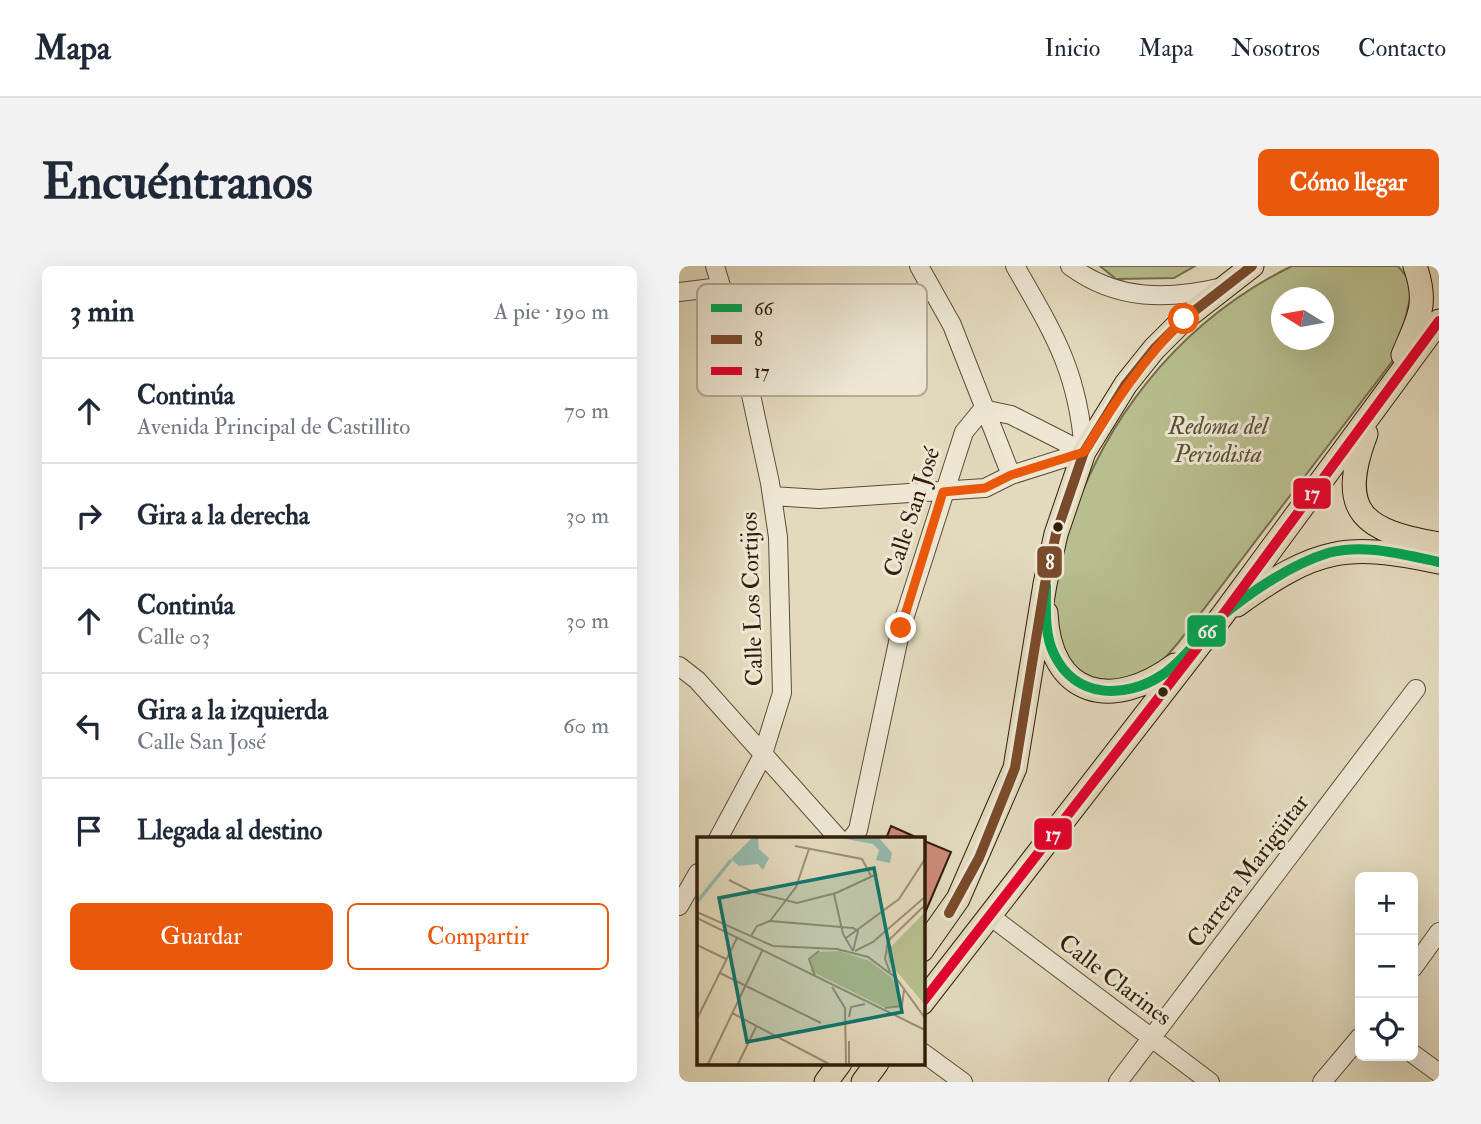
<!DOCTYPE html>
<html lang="es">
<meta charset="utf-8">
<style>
:root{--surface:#fff;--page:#f2f2f3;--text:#1f2937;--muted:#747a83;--line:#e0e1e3;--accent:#ea580c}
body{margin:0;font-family:"IM FELL Double Pica",serif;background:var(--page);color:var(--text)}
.controls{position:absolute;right:21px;bottom:21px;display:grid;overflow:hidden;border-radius:10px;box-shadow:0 7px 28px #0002}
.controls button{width:63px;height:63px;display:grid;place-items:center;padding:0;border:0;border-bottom:2px solid var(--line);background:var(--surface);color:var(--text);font:35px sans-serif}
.compass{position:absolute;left:592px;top:21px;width:63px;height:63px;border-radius:50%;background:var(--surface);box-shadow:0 7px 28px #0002;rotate:281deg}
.stop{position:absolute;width:21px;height:21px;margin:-16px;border:5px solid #ea580c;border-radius:50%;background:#fff}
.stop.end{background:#ea580c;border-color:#fff;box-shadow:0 2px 7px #0008}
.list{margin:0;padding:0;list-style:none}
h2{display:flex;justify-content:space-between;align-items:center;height:91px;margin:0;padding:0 28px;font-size:30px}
h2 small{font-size:23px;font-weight:400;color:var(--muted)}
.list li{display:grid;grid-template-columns:46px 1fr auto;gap:21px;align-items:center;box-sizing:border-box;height:105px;padding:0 28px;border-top:2px solid var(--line)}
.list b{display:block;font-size:26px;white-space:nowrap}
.list p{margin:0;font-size:23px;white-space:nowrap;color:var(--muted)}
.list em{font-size:23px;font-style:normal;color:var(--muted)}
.actions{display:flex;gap:14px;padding:21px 28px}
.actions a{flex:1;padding:16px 0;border:2px solid var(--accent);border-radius:10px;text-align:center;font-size:24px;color:var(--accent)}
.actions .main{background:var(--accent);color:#fff}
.icon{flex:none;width:38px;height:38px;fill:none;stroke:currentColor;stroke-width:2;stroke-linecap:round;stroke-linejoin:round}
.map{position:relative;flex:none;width:760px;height:816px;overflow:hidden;border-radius:10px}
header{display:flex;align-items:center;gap:42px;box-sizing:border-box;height:98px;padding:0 35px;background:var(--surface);border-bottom:2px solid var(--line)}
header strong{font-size:33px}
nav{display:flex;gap:38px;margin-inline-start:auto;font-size:24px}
.intro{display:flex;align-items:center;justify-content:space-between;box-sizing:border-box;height:168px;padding:0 42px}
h1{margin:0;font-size:49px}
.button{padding:18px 32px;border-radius:10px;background:var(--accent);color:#fff;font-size:24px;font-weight:700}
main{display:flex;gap:42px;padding:0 42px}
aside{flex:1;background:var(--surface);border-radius:10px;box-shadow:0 7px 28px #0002}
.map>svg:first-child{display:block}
.green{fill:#b8be8e;stroke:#746e4c;stroke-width:2;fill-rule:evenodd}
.building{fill:#cd8978;stroke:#311e0a;stroke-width:2}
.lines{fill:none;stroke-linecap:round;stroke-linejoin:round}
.minor-casing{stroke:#5e4d37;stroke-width:20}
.major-casing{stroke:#311e0a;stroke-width:25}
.minor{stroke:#ede7d4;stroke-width:18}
.major{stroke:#e3dabd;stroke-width:23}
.bus-1-casing{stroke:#ede7d4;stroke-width:16}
.bus-2-casing{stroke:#ede7d4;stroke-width:16}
.bus-3-casing{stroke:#ede7d4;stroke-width:16}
.bus-1{stroke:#00a651;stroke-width:10}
.bus-2{stroke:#7a4b2a;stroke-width:10}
.bus-3{stroke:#e4002b;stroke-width:10}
.route{stroke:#ea580c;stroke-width:9}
.bus-dot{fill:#311e0a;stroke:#ede7d4;stroke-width:2.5}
.labels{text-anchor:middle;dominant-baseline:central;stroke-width:6;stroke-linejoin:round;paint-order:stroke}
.park-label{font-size:24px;font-style:italic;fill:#5a4e32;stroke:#ede7d4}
.street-label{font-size:24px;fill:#311e0a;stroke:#ede7d4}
.inset-river{fill:none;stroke:#95bbae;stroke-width:3.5}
.inset-road{fill:none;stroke:#9c8f75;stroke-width:2}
.view{fill:#0f766e;fill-opacity:0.15;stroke:#0f766e;stroke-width:3.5}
.inset-edge{fill:none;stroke:#311e0a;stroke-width:3.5}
.key{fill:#ede7d4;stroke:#b5ab97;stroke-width:2}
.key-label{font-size:19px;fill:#311e0a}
.line-badge{stroke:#ede7d4;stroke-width:2.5}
.badge-label{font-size:19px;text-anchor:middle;font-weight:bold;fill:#fff}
</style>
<header>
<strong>Mapa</strong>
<nav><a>Inicio</a><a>Mapa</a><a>Nosotros</a><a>Contacto</a></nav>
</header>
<div class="intro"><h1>Encuéntranos</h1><a class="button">Cómo llegar</a></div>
<main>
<aside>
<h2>3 min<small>A pie · 190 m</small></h2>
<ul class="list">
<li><svg class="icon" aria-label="ahead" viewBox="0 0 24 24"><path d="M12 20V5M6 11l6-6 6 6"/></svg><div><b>Continúa</b><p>Avenida Principal de Castillito</p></div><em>70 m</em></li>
<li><svg class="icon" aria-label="right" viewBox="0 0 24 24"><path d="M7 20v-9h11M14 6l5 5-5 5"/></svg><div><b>Gira a la derecha</b></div><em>30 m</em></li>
<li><svg class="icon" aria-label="ahead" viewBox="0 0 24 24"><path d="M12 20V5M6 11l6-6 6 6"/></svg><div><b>Continúa</b><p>Calle 03</p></div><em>30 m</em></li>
<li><svg class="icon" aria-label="left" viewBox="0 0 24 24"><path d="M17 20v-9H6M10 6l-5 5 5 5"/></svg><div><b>Gira a la izquierda</b><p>Calle San José</p></div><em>60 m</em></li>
<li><svg class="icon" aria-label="arrive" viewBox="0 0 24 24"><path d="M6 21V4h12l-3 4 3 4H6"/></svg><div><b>Llegada al destino</b></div></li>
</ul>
<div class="actions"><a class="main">Guardar</a><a>Compartir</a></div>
</aside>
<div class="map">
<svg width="760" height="816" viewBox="0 0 760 816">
<rect width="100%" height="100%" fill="#e3dabd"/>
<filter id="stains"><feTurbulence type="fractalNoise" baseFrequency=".00286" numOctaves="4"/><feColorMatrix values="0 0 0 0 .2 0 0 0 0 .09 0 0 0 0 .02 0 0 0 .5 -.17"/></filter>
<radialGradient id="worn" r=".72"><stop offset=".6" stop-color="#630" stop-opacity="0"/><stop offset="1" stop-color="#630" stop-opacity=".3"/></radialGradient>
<path class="green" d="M 421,0 L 516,0 L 495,12 L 437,13 Z
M 613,0 L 719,0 L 734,19 L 718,89 L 499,377 L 460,422 L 400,411 C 392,396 376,377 372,360 C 366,337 377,308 383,286 C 416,162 497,57 613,0 ZM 603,32 L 645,32 L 645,74 L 603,74 Z"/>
<path class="building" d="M 212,560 L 241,573 L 207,573 Z
M 243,574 L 272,586 L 243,654 Z"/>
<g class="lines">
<g class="minor-casing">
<path id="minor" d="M 36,0 L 66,101 L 91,217 L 99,271 L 103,427 L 83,491 L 39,573
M 240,0 L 273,59 L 332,209
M 336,0 C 375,68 399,105 405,186
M 391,0 C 438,35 489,34 544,21
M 0,26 L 41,21
M 93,230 L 140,233 L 306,222 L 332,209 L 405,186
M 0,400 L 18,414 L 160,573
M 172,573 L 179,564 L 222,362 L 285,166 L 304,143 L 332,149 L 405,186
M 0,640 L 19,607
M 311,650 L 531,816
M 734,702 L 760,666
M 243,786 L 284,816
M 734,788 L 760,807
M 439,816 L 737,423
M 643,816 L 681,771"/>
</g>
<g class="major-casing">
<path id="major" d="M 724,89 C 739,53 750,39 736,0
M 687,168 C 657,247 685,265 760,278
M 558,339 C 637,282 666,276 760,296
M 367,347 C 371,432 434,445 496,399
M 243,684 L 279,633 L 336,502 L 366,318 L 377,268 L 405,186 L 447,118 L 475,83 L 505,53 L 573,0
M 243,737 L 543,350 L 760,55
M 147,816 L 161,797
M 184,816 L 198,797"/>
</g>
<use href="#minor" class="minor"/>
<use href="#major" class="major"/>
<g class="bus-1-casing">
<path id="bus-1" d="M 367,320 C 367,342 365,368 375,388 C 396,433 447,433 483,409 C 507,393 522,367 544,349 C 573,325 613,298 649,287 C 685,277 725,289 760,296"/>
</g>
<g class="bus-2-casing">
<path id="bus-2" d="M 270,647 L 300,592 L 336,502 L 366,318 L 377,268 L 405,186 L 447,118 L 475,83 L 505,53 L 573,0"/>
</g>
<g class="bus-3-casing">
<path id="bus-3" d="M 243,737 L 543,350 L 760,55"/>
</g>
<use href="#bus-1" class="bus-1"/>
<use href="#bus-2" class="bus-2"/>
<use href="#bus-3" class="bus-3"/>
</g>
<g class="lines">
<path class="route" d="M 222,362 L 264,226 L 306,222 L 332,209 L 405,186 C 435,138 464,93 505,53"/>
</g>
<g class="bus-dot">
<circle cx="379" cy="261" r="6"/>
<circle cx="484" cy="426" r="6"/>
</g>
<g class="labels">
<g class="park-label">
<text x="539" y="160">Redoma del<tspan x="539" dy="28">Periodista</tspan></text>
</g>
<g class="street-label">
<text transform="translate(233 246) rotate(-72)">Calle San José</text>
<text transform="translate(73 333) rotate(-92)">Calle Los Cortijos</text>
<text transform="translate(569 605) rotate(-53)">Carrera Marigüitar</text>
<text transform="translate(436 714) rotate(37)">Calle Clarines</text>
</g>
</g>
<g transform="translate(18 571)">
<rect width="228" height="228" fill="#e3dabd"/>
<path d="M 227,76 L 227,167 L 192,125 L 190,114 ZM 143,114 L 173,124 L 195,141 L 206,164 L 200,170 L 186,170 L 114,134 L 114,122 L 122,115 Z" fill="#b8be8e"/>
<path d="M 55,1 L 61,1 L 62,12 L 72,21 L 66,33 L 61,27 L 42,29 L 34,22 ZM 144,1 L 182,1 L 195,16 L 193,26 L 179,23 L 182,13 L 176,7 Z" fill="#95bbae"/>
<path class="inset-river" d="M 0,65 L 34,23"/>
<path class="inset-road" d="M 98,9 L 165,22 L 174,39M 32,43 L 56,55 L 100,66 L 139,56 L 180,37M 137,57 L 146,97 L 156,114M 0,75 L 76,109 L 140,112 L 171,120 L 199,141 L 228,181M 0,81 L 228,193M 73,84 L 156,91 L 161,94 L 156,114M 54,99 L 60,89 L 73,84 L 99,50 L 112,12M 149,101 L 202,62 L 228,22M 0,108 L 29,122M 158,114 L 176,105 L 228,60M 193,135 L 188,122 L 191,104 L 228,68M 23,136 L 124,186M 118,139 L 112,122 L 122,114M 135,150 L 148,171 L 149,227M 188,171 L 205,169 L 207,153M 35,176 L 132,227M 152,180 L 154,170 L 168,167M 0,182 L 40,101M 152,204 L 152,227M 11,227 L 65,114M 41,227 L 59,190"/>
<path class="view" d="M 177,31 L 205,175 L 50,205 L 22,61 Z"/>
<rect width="228" height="228" class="inset-edge"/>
</g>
<rect x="18" y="18" width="230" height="112" rx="10" class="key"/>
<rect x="32" y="38" width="31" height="8" fill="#00a651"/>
<rect x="32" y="69" width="31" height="9" fill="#7a4b2a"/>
<rect x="32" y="101" width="31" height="8" fill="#e4002b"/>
<g class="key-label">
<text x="75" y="49">66</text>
<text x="75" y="80">8</text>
<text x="75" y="112">17</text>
</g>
<g class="line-badge">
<rect x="613" y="211" width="40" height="33" rx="7" fill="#e4002b"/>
<rect x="357" y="279" width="27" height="34" rx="7" fill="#7a4b2a"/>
<rect x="507" y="348" width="41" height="34" rx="7" fill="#00a651"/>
<rect x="354" y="551" width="40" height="34" rx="7" fill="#e4002b"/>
</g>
<g class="badge-label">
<text x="633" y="234">17</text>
<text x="371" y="303">8</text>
<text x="528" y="372">66</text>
<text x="374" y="575">17</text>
</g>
<rect width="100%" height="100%" filter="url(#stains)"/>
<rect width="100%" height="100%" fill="url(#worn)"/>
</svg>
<div class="controls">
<button>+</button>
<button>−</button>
<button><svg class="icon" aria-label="locate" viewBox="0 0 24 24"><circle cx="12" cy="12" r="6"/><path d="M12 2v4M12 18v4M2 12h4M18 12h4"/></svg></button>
</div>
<svg class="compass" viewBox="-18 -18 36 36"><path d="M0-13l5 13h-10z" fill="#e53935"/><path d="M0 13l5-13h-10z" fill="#747a83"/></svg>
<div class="stop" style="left:505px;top:53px"></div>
<div class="stop end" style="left:222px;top:362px"></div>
</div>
</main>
